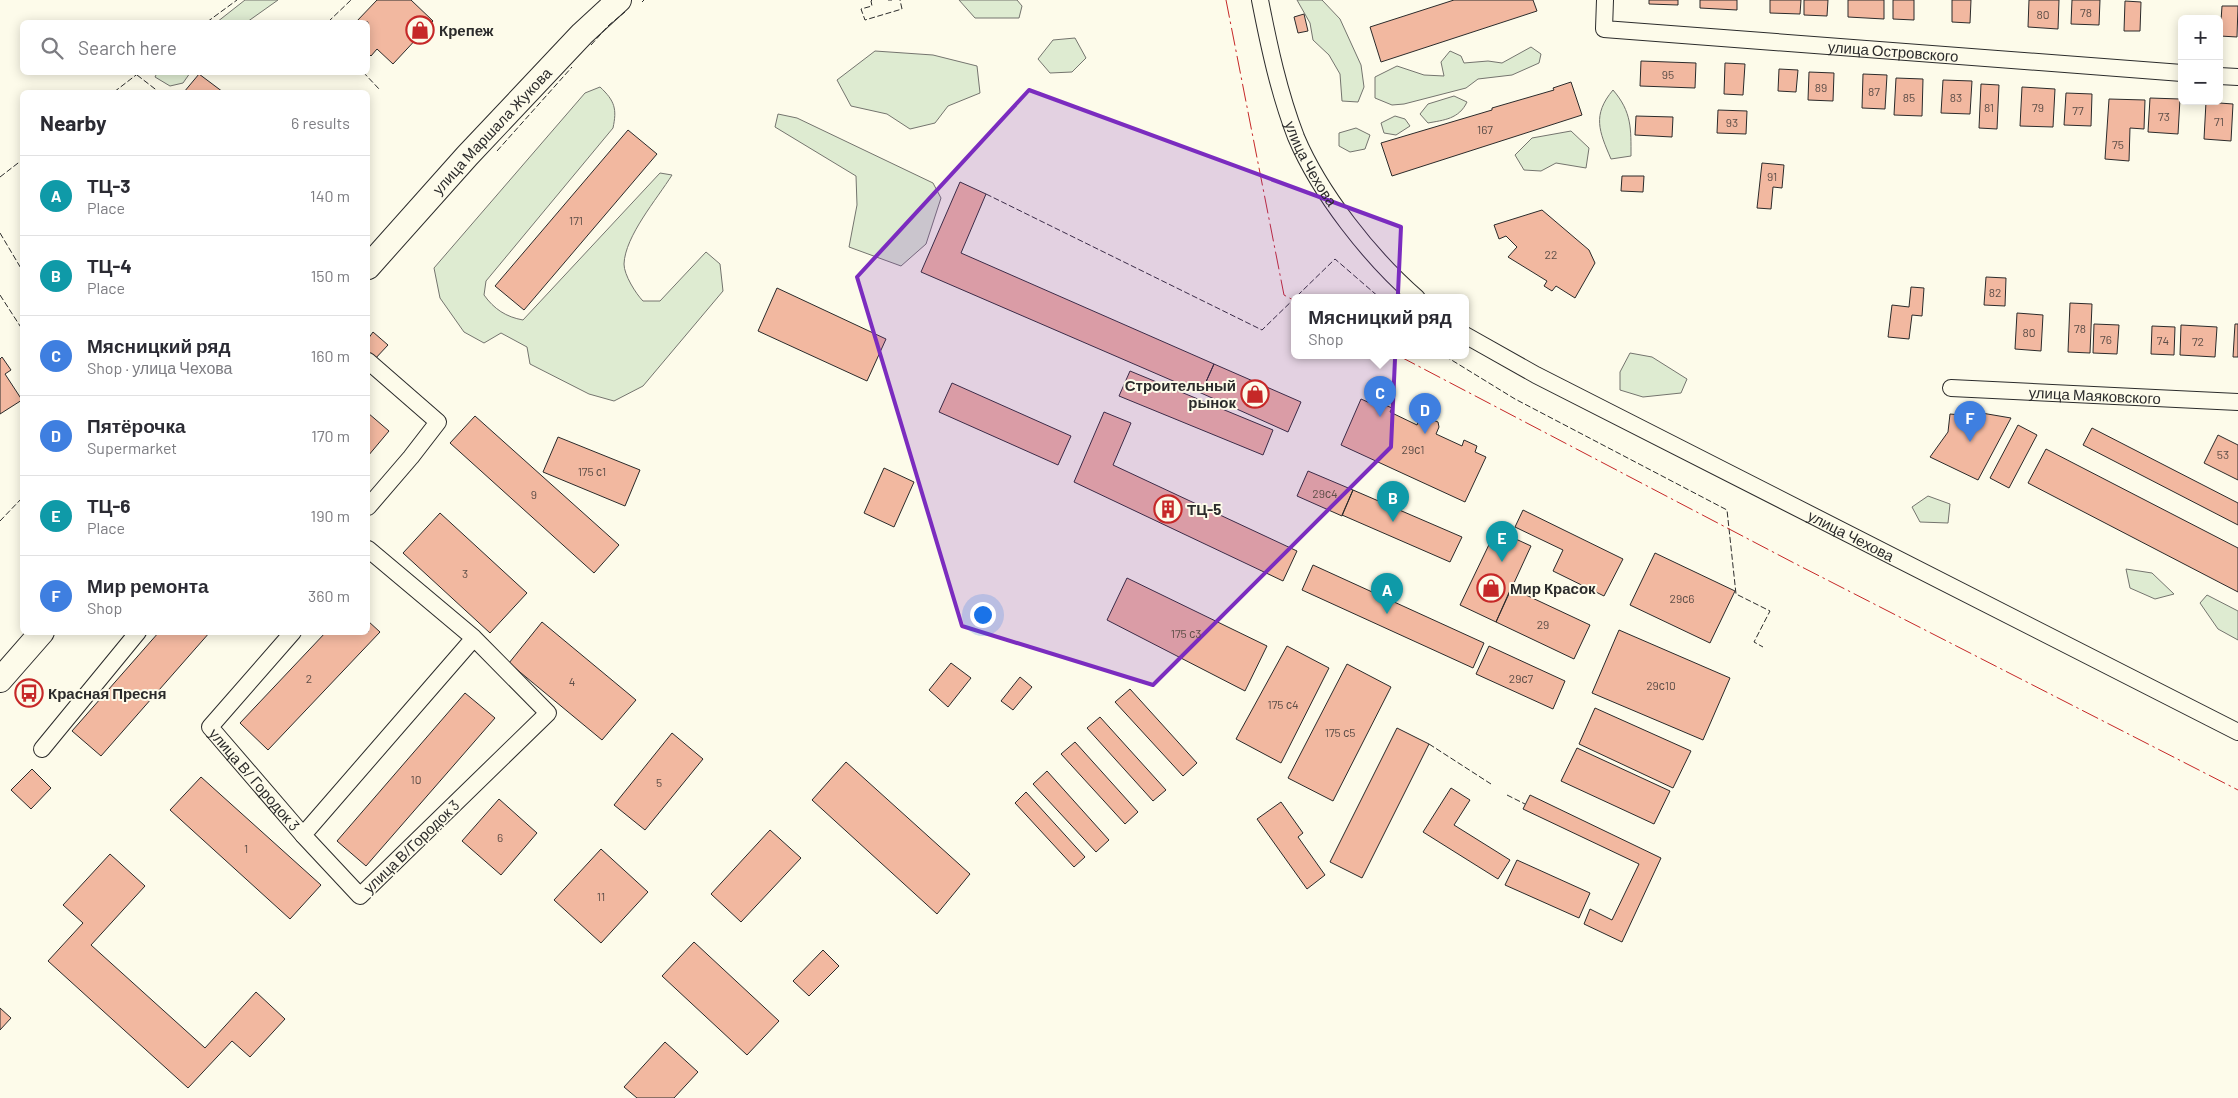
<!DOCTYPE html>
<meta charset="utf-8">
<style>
:root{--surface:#fff;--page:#f7f7f7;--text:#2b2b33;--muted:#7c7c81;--line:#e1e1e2;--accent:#0f766e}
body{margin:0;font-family:Barlow,sans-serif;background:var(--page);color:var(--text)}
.controls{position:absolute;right:15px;top:15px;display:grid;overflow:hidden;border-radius:8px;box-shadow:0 2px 12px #0003}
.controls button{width:45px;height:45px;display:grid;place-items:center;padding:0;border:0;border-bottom:1px solid var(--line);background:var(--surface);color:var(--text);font:25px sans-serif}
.you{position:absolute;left:982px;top:614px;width:18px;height:18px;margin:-12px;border:4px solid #fff;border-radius:50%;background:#1a73e8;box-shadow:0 0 0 8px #1a73e833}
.badge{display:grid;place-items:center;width:32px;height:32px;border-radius:50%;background:var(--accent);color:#fff;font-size:16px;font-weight:700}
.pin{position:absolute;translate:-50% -41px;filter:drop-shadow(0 1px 2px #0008)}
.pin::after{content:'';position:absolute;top:26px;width:18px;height:15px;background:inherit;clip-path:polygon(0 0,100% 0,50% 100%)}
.popup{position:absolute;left:1291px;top:294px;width:178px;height:65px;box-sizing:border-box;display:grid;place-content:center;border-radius:8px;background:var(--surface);filter:drop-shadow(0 1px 4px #0005);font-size:16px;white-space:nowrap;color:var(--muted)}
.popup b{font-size:19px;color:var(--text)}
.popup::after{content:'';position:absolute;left:50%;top:100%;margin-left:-10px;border:10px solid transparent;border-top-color:var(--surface)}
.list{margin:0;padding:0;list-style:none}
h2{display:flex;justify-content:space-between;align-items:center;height:65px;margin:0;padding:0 20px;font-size:21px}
h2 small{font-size:16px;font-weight:400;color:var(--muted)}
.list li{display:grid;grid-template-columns:32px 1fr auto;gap:15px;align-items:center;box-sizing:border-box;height:80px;padding:0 20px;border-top:1px solid var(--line)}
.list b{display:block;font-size:19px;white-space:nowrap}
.list p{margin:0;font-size:16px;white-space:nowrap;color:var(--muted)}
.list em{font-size:16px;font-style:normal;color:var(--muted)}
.icon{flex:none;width:28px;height:28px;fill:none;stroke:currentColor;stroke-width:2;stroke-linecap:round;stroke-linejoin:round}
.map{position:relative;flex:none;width:2238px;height:1098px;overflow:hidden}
.search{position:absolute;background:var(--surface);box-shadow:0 2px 12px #0003;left:20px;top:20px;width:350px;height:55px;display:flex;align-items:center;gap:12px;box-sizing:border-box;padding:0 18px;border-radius:8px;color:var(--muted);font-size:19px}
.panel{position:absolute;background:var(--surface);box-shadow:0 2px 12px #0003;left:20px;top:90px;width:350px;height:545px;border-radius:8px}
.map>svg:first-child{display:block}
.green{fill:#deebd1;stroke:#74746e}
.building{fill:#f2b8a0;stroke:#2b2b2b}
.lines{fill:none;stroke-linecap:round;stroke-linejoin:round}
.street-casing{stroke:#2b2b2b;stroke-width:18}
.secondary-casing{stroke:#2b2b2b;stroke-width:26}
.street{stroke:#fdfbea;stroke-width:16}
.secondary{stroke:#fdfbea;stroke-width:24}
.fence{stroke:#2b2b2b;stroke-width:1;stroke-dasharray:6 2.5;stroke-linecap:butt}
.power{stroke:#c62828;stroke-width:1;stroke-dasharray:18 4 2.5 4;stroke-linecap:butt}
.marked{fill:#7b2cbf;fill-opacity:0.2;stroke:#7b2cbf;stroke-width:4;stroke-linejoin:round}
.labels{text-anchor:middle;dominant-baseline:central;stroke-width:4;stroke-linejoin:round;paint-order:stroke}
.number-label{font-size:12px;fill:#5d4e48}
.poi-label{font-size:15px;font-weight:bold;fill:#2b2b2b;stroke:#fdfbea;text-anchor:start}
.street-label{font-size:15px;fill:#2b2b2b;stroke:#fdfbea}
</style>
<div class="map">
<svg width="2238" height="1098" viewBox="0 0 2238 1098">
<rect width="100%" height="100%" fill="#fdfbea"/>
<path class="green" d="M 245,0 L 278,0 L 247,22 L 217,22 Z
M 959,0 L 1017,0 L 1022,6 L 1019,18 L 975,18 Z
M 1297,0 L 1322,0 L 1340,19 L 1361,65 L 1364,87 L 1358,102 L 1342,101 L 1340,74 L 1329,55 L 1313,40 L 1310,23 Z
M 1075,38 L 1086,58 L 1072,72 L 1050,73 L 1038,59 L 1053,40 Z
M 1531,47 L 1541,54 L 1539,63 L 1512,75 L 1478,79 L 1466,88 L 1404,104 L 1392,105 L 1375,98 L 1375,77 L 1397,66 L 1424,75 L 1444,76 L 1441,62 L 1450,51 L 1461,56 L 1464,63 L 1488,61 L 1502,63 Z
M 875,51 L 933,55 L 977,66 L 980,93 L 948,106 L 935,123 L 910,129 L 887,114 L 851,106 L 837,80 Z
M 157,73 L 157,72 L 190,73 L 183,83 L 170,86 L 155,77 Z
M 600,87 C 615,101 617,109 613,128 L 486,281 L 484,295 C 494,309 506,317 523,320 L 660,173 L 672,175 C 657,199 625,236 624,264 C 624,275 636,294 643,301 L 660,301 L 706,252 L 720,264 L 723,291 L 643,386 L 614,401 L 589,394 L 530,364 L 527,347 L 501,333 L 484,343 L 464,332 L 440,298 L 434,268 L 585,93 Z
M 1613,90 C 1632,112 1631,129 1631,156 L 1611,159 C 1599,131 1592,115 1613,90 Z
M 1454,96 L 1467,102 C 1459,119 1444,120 1428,123 L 1420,114 L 1428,104 Z
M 778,114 L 797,118 L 933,183 L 941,198 L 926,244 L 901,266 L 849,247 L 857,205 L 856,176 L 775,127 Z
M 1395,116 L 1405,119 L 1410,126 L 1396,135 L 1384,133 L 1381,123 Z
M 1356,128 L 1370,135 L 1365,149 L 1350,152 L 1339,146 L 1339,133 Z
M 1571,131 L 1589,148 L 1586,168 L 1556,163 L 1541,171 L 1524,170 L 1515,155 L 1532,138 Z
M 1630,353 L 1652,357 L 1687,379 L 1681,393 L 1643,397 L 1620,390 L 1620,372 Z
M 1928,496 L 1950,504 L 1948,523 L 1920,522 L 1912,507 Z
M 2126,569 L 2152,573 L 2174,594 L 2155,599 L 2130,588 Z
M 2207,595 L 2238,611 L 2238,640 L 2218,629 L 2200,603 Z"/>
<path class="building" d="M 377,0 L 411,0 L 433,21 L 393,64 L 377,49 L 371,56 L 368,53 L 368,22 L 356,22 Z
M 1454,0 L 1533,0 L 1537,11 L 1381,62 L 1370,27 Z
M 1649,0 L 1678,0 L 1678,5 L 1649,4 Z
M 1700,0 L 1737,0 L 1737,10 L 1700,8 Z
M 1770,0 L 1801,0 L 1800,14 L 1770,13 Z
M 1804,0 L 1828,0 L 1827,16 L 1804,15 Z
M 1848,0 L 1884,0 L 1884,19 L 1848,17 Z
M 1893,0 L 1914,0 L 1914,20 L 1893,19 Z
M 1952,0 L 1971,0 L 1970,23 L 1952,22 Z
M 2029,0 L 2059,0 L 2058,29 L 2028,27 Z
M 2072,0 L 2100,0 L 2099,25 L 2071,24 Z
M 2125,1 L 2141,2 L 2140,31 L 2124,31 Z
M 2222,6 L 2238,6 L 2237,37 L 2220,36 Z
M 1304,14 L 1308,31 L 1298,33 L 1294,17 Z
M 1641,61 L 1696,63 L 1695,88 L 1640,86 Z
M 1725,63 L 1745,64 L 1743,95 L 1724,94 Z
M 1779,69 L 1798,70 L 1796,92 L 1778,91 Z
M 1809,72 L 1834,73 L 1833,101 L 1808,100 Z
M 199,74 L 223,92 L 184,92 Z
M 1863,74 L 1887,75 L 1885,109 L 1862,108 Z
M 1896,78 L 1923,79 L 1922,116 L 1894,115 Z
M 1943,80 L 1972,81 L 1970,114 L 1941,113 Z
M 1571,82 L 1582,115 L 1392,176 L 1381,143 L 1492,110 L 1492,108 L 1554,90 L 1553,88 Z
M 1981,84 L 1999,85 L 1997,129 L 1979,128 Z
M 2022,87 L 2055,89 L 2053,127 L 2020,126 Z
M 2066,93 L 2092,94 L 2091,126 L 2064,125 Z
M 2150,98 L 2180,99 L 2178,134 L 2148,132 Z
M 2109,99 L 2145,100 L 2144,129 L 2130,128 L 2129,161 L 2105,159 Z
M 2206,102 L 2233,104 L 2231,141 L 2204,139 Z
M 1718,110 L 1747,111 L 1746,134 L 1717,133 Z
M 1636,116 L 1673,117 L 1672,137 L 1635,135 Z
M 628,130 L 657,154 L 524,310 L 495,286 Z
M 1762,163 L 1784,165 L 1782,188 L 1773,187 L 1771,209 L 1757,208 Z
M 1622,176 L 1644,176 L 1643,192 L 1621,191 Z
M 960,182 L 986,194 L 961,253 L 1214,364 L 1201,393 L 921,272 Z
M 1542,210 L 1589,250 L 1595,263 L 1575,298 L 1556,286 L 1552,291 L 1544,286 L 1547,281 L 1508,257 L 1517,247 L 1506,236 L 1499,239 L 1494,225 Z
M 1986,277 L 2006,278 L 2005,306 L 1984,305 Z
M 1911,287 L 1924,288 L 1922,316 L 1912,315 L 1909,339 L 1888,337 L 1892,305 L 1909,307 Z
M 777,288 L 886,339 L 867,381 L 758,331 Z
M 2070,303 L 2092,304 L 2090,353 L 2068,352 Z
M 2017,313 L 2043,315 L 2041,351 L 2015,349 Z
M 2094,324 L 2119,325 L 2117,354 L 2093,353 Z
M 2235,324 L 2238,324 L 2238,357 L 2233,357 Z
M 2181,325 L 2217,327 L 2215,357 L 2180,355 Z
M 2152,326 L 2175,327 L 2174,355 L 2151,354 Z
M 373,332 L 388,345 L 374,360 L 368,354 L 368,339 Z
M 2,357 L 11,370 L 5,374 L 22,400 L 0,414 L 0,359 Z
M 1214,364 L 1301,402 L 1288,432 L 1201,393 Z
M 1130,371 L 1273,430 L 1263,455 L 1119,396 Z
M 952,383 L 1071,436 L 1058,465 L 939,412 Z
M 1361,399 L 1379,407 L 1381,403 L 1392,408 L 1390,412 L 1417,425 L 1420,418 L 1423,416 L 1438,422 L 1439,427 L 1436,434 L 1462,446 L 1464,440 L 1477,446 L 1475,452 L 1486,457 L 1465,502 L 1341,445 Z
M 1964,410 L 2011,418 L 1978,480 L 1930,457 L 1948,432 L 1950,414 L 1961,415 Z
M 1104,412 L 1131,423 L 1113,465 L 1297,551 L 1283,581 L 1074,482 Z
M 368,413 L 389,431 L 368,456 Z
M 475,416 L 619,545 L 594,573 L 450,443 Z
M 2018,425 L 2037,435 L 2009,488 L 1990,478 Z
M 2092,428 L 2238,503 L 2238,525 L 2083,445 Z
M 2218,435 L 2238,445 L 2238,480 L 2204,463 Z
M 558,437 L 640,470 L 625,506 L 543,472 Z
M 2046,449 L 2238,548 L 2238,592 L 2028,483 Z
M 884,468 L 914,482 L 894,527 L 864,513 Z
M 1308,471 L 1353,490 L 1342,516 L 1297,496 Z
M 1353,490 L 1462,537 L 1450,562 L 1342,515 Z
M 1523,510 L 1623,559 L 1604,596 L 1553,571 L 1563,550 L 1515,527 Z
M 440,513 L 527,593 L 490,633 L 403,553 Z
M 1496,530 L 1531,546 L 1496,622 L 1460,605 Z
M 1655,553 L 1735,591 L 1710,643 L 1630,605 Z
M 1313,565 L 1484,643 L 1473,668 L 1302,590 Z
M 1127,578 L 1267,646 L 1245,691 L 1107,620 Z
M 1511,588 L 1590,625 L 1574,659 L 1496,622 Z
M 368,621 L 380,632 L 268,750 L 240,723 L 326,632 L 368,632 Z
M 542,622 L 636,700 L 602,740 L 509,663 Z
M 1619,630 L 1730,678 L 1703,740 L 1592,693 Z
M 159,632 L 210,632 L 101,756 L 72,731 Z
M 1287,646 L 1329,668 L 1281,763 L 1236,739 Z
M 1489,646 L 1565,681 L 1553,709 L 1476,674 Z
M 951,663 L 971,678 L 948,707 L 929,690 Z
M 1347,664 L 1391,687 L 1333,801 L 1288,778 Z
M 1020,677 L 1032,687 L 1013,710 L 1001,701 Z
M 1130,689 L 1197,763 L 1183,776 L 1115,702 Z
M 465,693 L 495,718 L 366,866 L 337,841 Z
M 1595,708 L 1691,751 L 1673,788 L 1579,744 Z
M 1100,717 L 1166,790 L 1153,801 L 1087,728 Z
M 1397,728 L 1429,744 L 1362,878 L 1330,862 Z
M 672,733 L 703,759 L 645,830 L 614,805 Z
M 1075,742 L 1138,812 L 1125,824 L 1061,754 Z
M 1577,748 L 1670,791 L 1654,824 L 1561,781 Z
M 846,762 L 970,874 L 937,914 L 812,800 Z
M 32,769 L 51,788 L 31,809 L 11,790 Z
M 1047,771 L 1109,840 L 1096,852 L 1033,784 Z
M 201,777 L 321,885 L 290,919 L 170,810 Z
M 1451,788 L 1470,800 L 1454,825 L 1510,860 L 1498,879 L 1423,832 Z
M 1026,792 L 1085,857 L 1074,867 L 1015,803 Z
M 1530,795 L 1661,858 L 1622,942 L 1584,924 L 1590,909 L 1612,920 L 1639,864 L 1523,809 Z
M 499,799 L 537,833 L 501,875 L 462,841 Z
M 1281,802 L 1303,833 L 1298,837 L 1325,875 L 1307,889 L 1257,819 Z
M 770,830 L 801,858 L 741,922 L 711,894 Z
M 601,849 L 648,892 L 601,943 L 554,900 Z
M 110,854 L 145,886 L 91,945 L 205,1048 L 256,992 L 285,1019 L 250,1057 L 232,1041 L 188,1088 L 48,961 L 83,923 L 63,905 Z
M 1517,860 L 1590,893 L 1579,918 L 1505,885 Z
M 694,942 L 779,1021 L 747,1055 L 662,976 Z
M 823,950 L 839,966 L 809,996 L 793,981 Z
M 0,1008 L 11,1018 L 0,1030 Z
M 665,1042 L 698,1072 L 674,1098 L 637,1098 L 624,1087 Z"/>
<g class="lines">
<g class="street-casing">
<g id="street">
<path id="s1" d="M 1260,0 C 1269,46 1279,93 1296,137 C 1320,194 1371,258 1417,298"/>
<path id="s2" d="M 1605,0 L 1604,29 L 2182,73"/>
<path d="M 2219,76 L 2238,77"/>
<path id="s3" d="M 1465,335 L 1536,375 L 2238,732"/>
<path d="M 368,361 L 438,422 L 411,457 L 368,507"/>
<path id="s4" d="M 1951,388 L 2238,402"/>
<path d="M 368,549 L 474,638 L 548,713 L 360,896 L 303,835 L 474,638"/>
<path id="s5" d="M 293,632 L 210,727 L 303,835"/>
<path d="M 42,749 L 138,632"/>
</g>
</g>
<g class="secondary-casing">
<g id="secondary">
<path id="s6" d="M 368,267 L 467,156 L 582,34 L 619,0"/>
<path d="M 0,680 L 42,632"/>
</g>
</g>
<use href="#street" class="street"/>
<use href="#secondary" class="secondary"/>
<path class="fence" d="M 872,0 L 871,1 L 872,6 L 861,9 L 865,20 L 902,9 L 900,0
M 888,0 L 892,0
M 642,2 L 644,0
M 207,22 L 237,0
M 328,22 L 351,0
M 591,45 L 609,25 L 625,12
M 363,72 L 380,90
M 137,75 L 159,92
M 114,92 L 140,72
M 497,151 L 572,67
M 0,177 L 22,160
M 986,194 L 1262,330 L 1335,259 L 1380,298
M 0,233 L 22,270
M 0,295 L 22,329
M 1445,356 L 1515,399 L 1727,510 L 1736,594 L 1770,611 L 1754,642 L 1763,647
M 0,521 L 22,498
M 1429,744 L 1491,784
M 1507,795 L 1525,804"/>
<path class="power" d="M 1226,0 L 1284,295 L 1295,301
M 1399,356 L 1794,563 L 2238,790"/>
</g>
<path class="marked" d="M 1029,90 L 1401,227 L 1391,447 L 1153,685 L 962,626 L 857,277 Z"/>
<defs>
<g id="shop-ring" transform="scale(1.4375)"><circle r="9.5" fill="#fdfbea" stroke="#c62828" stroke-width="1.5"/><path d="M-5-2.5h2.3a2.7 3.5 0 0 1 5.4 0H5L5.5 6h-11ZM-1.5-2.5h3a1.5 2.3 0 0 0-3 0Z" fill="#c62828"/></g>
<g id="building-ring" transform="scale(1.4375)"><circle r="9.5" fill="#fdfbea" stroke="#c62828" stroke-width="1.5"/><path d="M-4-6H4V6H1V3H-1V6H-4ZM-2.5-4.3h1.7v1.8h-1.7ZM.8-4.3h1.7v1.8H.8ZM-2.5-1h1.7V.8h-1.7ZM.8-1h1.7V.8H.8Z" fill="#c62828"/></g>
<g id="bus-ring" transform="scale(1.4375)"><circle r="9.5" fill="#fdfbea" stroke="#c62828" stroke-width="1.5"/><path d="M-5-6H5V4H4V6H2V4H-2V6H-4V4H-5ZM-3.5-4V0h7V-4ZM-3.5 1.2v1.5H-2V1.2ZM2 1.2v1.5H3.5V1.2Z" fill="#c62828"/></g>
</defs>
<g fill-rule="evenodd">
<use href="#shop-ring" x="420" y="30"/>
<use href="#shop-ring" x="1255" y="394"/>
<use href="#building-ring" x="1168" y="509"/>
<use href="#shop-ring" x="1491" y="588"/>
<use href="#bus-ring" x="29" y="693"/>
</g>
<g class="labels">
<g class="number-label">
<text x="2086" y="12">78</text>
<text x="2043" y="14">80</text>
<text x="1668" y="74">95</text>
<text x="1821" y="87">89</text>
<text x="1874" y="91">87</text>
<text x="1909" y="97">85</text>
<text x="1956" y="97">83</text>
<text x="1989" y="107">81</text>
<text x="2038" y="107">79</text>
<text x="2078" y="110">77</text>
<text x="2164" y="116">73</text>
<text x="2219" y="121">71</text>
<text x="1732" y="122">93</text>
<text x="1485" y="129">167</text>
<text x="2118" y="144">75</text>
<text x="1772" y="176">91</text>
<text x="576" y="220">171</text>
<text x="1551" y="254">22</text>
<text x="1995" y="292">82</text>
<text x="2080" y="328">78</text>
<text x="2029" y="332">80</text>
<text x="2106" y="339">76</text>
<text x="2163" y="340">74</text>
<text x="2198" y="341">72</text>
<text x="1413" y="449">29с1</text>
<text x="2223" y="454">53</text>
<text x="592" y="471">175 с1</text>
<text x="1325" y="493">29с4</text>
<text x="534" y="494">9</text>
<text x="465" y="573">3</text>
<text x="1682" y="598">29с6</text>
<text x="1543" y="624">29</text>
<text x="1186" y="633">175 с3</text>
<text x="309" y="678">2</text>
<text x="1521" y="678">29с7</text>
<text x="572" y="681">4</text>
<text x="1661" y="685">29с10</text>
<text x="1283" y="704">175 с4</text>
<text x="1340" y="732">175 с5</text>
<text x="416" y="779">10</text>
<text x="659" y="782">5</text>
<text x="500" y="837">6</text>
<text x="246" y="848">1</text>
<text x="601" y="896">11</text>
</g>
<g class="poi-label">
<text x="439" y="30">Крепеж</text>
<text x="1236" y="385" text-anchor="end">Строительный<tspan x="1236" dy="17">рынок</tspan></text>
<text x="1187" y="509">ТЦ-5</text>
<text x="1510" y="588">Мир Красок</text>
<text x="48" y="693">Красная Пресня</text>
</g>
<g class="street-label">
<text stroke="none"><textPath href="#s2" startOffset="319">улица Островского</textPath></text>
<text stroke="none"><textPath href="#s6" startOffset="184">улица Маршала Жукова</textPath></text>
<text stroke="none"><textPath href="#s1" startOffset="172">улица Чехова</textPath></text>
<text stroke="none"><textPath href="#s4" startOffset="144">улица Маяковского</textPath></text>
<text stroke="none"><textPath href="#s3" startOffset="435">улица Чехова</textPath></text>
<text stroke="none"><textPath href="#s5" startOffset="195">улица В/ Городок 3</textPath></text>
<text transform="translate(411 846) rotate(-44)">улица В/Городок 3</text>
</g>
</g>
</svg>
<div class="controls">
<button>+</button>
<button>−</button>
</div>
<div class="you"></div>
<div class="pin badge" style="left:1387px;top:614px;background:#0f9aa8">A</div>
<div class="pin badge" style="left:1393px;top:522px;background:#0f9aa8">B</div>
<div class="pin badge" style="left:1380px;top:417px;background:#3f7fe0">C</div>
<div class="popup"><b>Мясницкий ряд</b>Shop</div>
<div class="pin badge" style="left:1425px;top:434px;background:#3f7fe0">D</div>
<div class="pin badge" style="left:1502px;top:562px;background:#0f9aa8">E</div>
<div class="pin badge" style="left:1970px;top:442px;background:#3f7fe0">F</div>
<div class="search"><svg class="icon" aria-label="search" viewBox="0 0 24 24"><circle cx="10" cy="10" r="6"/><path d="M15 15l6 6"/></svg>Search here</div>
<section class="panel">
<h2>Nearby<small>6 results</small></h2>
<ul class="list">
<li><span class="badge" style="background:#0f9aa8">A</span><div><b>ТЦ-3</b><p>Place</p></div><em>140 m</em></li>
<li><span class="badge" style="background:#0f9aa8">B</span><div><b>ТЦ-4</b><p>Place</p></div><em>150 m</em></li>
<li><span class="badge" style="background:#3f7fe0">C</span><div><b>Мясницкий ряд</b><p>Shop · улица Чехова</p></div><em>160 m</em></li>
<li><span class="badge" style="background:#3f7fe0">D</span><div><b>Пятёрочка</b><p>Supermarket</p></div><em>170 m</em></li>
<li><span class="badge" style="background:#0f9aa8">E</span><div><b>ТЦ-6</b><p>Place</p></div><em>190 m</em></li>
<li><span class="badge" style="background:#3f7fe0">F</span><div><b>Мир ремонта</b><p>Shop</p></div><em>360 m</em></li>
</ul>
</section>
</div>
